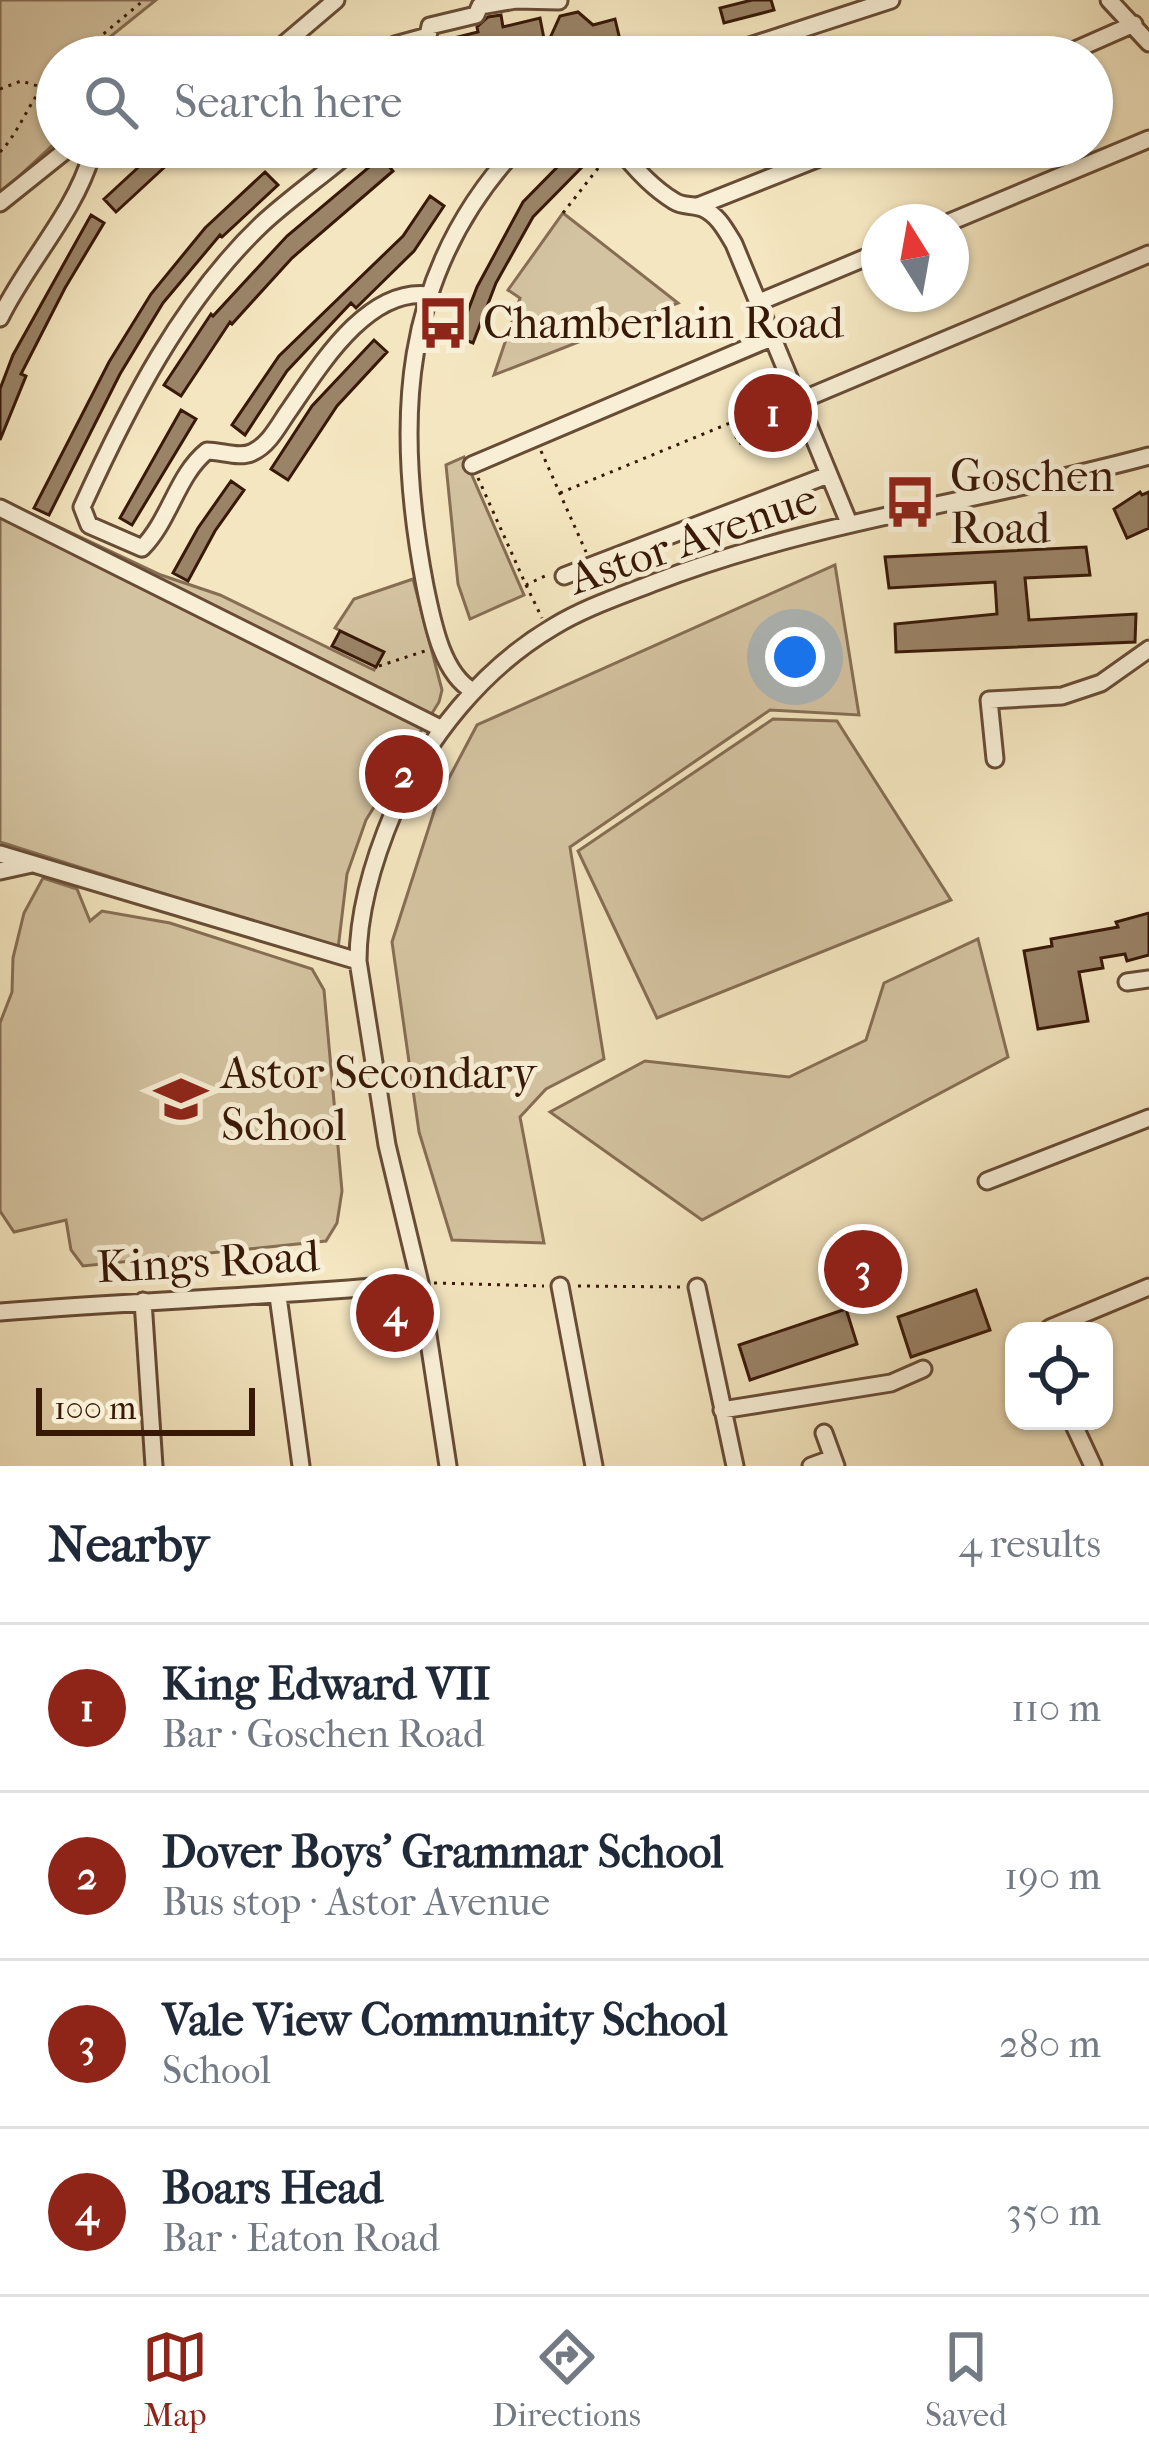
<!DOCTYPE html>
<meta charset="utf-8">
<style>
:root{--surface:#fff;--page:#f6f6f7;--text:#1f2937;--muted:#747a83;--line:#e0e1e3;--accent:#8f2418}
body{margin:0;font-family:"IM FELL French Canon",serif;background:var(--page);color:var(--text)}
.controls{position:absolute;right:36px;bottom:36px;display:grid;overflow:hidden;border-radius:24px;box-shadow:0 3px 9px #0004}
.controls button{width:108px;height:108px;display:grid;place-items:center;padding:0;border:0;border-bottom:3px solid var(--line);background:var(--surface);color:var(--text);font:60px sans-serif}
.compass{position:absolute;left:861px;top:204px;width:108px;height:108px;border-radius:50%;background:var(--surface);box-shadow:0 3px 9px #0004;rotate:349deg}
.scale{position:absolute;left:36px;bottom:30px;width:219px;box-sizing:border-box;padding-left:12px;border:6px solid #381807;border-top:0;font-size:33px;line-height:42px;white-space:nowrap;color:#381807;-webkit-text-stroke:9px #f8efd6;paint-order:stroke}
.you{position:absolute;left:795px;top:657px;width:42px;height:42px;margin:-30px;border:9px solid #fff;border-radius:50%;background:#1a73e8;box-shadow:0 0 0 18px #1a73e833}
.badge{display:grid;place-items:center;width:78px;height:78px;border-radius:50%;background:var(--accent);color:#fff;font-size:39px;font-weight:700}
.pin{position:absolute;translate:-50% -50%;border:6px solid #fff;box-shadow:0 3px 12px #0006}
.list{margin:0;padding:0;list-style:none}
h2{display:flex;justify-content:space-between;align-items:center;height:156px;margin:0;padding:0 48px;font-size:51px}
h2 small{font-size:39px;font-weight:400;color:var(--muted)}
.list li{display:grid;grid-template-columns:78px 1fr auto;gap:36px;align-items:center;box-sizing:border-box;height:168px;padding:0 48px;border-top:3px solid var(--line)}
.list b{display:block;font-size:45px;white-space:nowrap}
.list p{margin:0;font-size:39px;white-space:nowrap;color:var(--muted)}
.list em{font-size:39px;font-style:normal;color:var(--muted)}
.icon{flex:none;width:66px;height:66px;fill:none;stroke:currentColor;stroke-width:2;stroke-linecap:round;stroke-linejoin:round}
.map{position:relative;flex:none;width:1149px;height:1466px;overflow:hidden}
.search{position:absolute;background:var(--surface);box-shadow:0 3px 9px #0004;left:36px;right:36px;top:36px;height:132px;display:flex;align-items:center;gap:30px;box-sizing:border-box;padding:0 42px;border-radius:66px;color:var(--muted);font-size:45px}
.sheet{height:828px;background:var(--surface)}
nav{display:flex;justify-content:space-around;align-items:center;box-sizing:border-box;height:168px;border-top:3px solid var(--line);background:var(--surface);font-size:33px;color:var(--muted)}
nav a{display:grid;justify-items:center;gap:6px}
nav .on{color:var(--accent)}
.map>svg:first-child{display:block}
.green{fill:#d4c3a1;stroke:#866e54;stroke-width:3}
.building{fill:#9a8367;stroke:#381807;stroke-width:3}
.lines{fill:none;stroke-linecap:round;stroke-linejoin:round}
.minor-casing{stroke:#674c35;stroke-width:21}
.path{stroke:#381807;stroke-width:3;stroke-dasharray:3 6;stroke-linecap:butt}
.minor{stroke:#f8efd6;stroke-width:15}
.labels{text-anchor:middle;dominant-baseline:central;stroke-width:10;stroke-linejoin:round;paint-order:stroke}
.poi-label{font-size:45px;fill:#381807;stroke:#f8efd6;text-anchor:start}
.street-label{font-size:45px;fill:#381807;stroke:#f8efd6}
</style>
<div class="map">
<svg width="1149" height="1466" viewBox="0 0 1149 1466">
<rect width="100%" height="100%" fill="#f4e6c0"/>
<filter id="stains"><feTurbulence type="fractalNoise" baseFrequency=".00167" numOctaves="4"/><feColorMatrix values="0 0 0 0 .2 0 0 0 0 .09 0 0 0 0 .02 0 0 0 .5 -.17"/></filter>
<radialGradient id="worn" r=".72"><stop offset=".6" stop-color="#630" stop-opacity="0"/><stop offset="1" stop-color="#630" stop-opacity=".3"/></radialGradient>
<path class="green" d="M 0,0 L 156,0 L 85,57 L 57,57 L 57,80 L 43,92 L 57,110 L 57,141 L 0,194 Z
M 563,213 L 678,303 L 494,375 L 520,298 L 508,290 Z
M 464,457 L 524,595 L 470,619 L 458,584 L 446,465 Z
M 8,503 L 161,575 L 220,595 L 374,670 L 383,652 L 335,628 L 354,599 L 413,579 L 442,690 L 439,702 L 366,820 L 347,874 L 338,949 L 0,842 L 0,510 Z
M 835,565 L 859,715 L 770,710 L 570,847 L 604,1059 L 546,1089 L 520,1117 L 544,1243 L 452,1240 L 419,1132 L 392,942 L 438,799 L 477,725 Z
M 773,719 L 837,721 L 951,900 L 657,1018 L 578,851 Z
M 43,878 L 77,889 L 90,921 L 102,911 L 170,923 L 312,969 L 324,990 L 342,1191 L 337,1223 L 326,1241 L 83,1266 L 71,1250 L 66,1220 L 14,1232 L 0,1211 L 0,1023 L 12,992 L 13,958 L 24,913 Z
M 978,939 L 1008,1057 L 702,1220 L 550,1112 L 645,1061 L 789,1077 L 866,1040 L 884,983 Z"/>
<path class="building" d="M 752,0 L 771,0 L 774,10 L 724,23 L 720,8 Z
M 578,12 L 593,25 L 615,19 L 620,40 L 597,45 L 592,57 L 560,57 L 546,47 L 560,16 Z
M 501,15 L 503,27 L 540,18 L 546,49 L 507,57 L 436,57 L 433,46 L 438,42 L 478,32 L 477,27 L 488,17 Z
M 577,147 L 592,157 L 533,217 L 496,283 L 473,343 L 458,337 L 477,287 L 523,202 Z
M 157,150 L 169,163 L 116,212 L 104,199 Z
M 381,157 L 393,171 L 292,258 L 232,324 L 230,322 L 181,396 L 164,385 L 211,314 L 213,316 L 287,236 Z
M 265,172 L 278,185 L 222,237 L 220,235 L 163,303 L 120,374 L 49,515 L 34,508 L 109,362 L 151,294 L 205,228 Z
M 430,196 L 444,206 L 414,251 L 356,308 L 351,303 L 287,371 L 245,435 L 232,425 L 279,356 L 403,236 Z
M 91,215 L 104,223 L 65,288 L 21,374 L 26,376 L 0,440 L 0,389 L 13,355 Z
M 374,340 L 387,352 L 337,406 L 288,480 L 271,469 L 312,406 Z
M 181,410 L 196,419 L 132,525 L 120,518 Z
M 231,481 L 244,490 L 215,531 L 188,581 L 173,573 L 198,528 Z
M 1140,492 L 1142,495 L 1149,492 L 1149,528 L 1127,538 L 1114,509 Z
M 1086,547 L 1090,575 L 1025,578 L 1029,620 L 1136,614 L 1135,642 L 896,652 L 895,624 L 997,614 L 995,582 L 889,588 L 885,557 Z
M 340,631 L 384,652 L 376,667 L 332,646 Z
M 1149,913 L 1149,955 L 1127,961 L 1125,954 L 1101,958 L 1103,968 L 1079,972 L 1088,1021 L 1038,1029 L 1024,951 L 1052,946 L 1051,939 L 1118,927 L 1116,922 Z
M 976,1290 L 990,1330 L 911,1357 L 898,1317 Z
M 846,1309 L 857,1344 L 750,1380 L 739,1345 Z"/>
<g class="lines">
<g class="minor-casing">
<path id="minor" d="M 1109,0 L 1149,43
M 269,57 L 336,0
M 393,57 L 395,45 L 428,36 L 430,26 L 476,15 L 480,6 L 516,0 L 559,1
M 716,57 L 891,0
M 1059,57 L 1134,24
M 356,147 C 325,174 291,197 262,224 C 181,301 128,406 82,507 L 89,525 L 142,548 C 170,520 177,475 207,451 C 222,451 240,459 253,452 C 270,444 279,424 290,409 C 321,364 368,287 429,295
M 618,147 C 634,168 651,187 674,201 C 683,207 692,204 702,208 C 718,215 725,229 734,244 L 849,523
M 0,203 L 70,147
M 698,206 L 847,147
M 950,222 L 1149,139
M 757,303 L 879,252
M 0,318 C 26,264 75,212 91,156 L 87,147
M 797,402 L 1149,254
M 472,465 L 771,338
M 0,508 L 442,729
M 564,576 L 828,475
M 473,691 C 441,673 432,619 425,586 C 394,424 399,274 518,147
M 995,759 L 989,700 L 1062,696 L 1101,683 L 1149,649
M 0,854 L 358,961
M 0,871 L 32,864
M 1127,982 L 1149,979
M 987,1181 L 1149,1118
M 560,1286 L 594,1466
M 697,1287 L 735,1466
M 278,1296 L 301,1466
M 143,1301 L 154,1466
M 0,1312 C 140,1301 280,1296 420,1283
M 1050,1328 L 1149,1287
M 722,1410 L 891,1383 L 923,1369
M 1072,1421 L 1093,1466
M 824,1433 L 836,1466
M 448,1466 L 420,1283 L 387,1145 L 358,961 C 358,909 374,858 394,811 C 428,737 482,669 553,627 C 584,608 620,596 653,583 C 813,521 984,501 1149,456
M 811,1466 L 833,1458"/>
</g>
<path class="path" d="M 76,57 L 144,0
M 0,89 L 21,81 L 38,86
M 41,93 L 40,101 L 57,125
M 0,152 C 23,128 31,93 57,72
M 563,213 L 606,158
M 541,451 L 586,552
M 478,478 L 526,585 L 547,575
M 560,493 L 730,423 L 739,444 L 789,423
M 526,585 L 542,618
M 379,666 L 428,650
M 434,1283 L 544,1286
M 578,1286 L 682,1287"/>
<use href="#minor" class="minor"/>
</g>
<defs>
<g id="bus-bare" transform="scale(4.14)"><path d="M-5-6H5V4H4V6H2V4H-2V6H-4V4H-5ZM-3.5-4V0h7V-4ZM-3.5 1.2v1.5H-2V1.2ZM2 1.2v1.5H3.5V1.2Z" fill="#8f2418" stroke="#f8efd6" stroke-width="2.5" paint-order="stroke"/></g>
<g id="school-bare" transform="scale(4.14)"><path d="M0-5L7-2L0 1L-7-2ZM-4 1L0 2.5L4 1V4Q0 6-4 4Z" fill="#8f2418" stroke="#f8efd6" stroke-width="2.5" paint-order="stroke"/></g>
</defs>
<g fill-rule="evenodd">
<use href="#bus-bare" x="443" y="323"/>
<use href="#bus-bare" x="910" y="502"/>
<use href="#school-bare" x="181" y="1099"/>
</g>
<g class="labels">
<g class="poi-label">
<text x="483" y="323">Chamberlain Road</text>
<text x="950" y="476">Goschen<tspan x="950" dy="52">Road</tspan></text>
<text x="221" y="1073">Astor Secondary<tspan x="221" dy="52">School</tspan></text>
</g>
<g class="street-label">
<text transform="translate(693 539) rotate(-19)">Astor Avenue</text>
<text transform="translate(208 1262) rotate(-3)">Kings Road</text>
</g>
</g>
<rect width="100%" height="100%" filter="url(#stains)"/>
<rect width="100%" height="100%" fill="url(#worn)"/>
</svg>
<div class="controls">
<button><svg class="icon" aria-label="locate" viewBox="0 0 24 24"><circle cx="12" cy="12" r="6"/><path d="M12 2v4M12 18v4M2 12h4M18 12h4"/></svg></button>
</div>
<svg class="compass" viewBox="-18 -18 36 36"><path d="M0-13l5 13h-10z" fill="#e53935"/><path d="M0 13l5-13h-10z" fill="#747a83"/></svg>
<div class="scale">100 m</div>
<div class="you"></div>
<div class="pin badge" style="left:773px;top:413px">1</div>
<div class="pin badge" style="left:404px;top:774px">2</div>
<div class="pin badge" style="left:863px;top:1269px">3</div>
<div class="pin badge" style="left:395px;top:1313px">4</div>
<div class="search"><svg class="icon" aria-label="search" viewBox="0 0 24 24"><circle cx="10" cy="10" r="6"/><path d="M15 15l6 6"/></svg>Search here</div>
</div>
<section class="sheet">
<h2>Nearby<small>4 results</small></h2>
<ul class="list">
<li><span class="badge">1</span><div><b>King Edward VII</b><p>Bar · Goschen Road</p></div><em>110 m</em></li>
<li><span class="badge">2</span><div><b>Dover Boys' Grammar School</b><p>Bus stop · Astor Avenue</p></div><em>190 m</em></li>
<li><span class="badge">3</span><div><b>Vale View Community School</b><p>School</p></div><em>280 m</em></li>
<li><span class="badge">4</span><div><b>Boars Head</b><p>Bar · Eaton Road</p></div><em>350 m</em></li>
</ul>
</section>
<nav>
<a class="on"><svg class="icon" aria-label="map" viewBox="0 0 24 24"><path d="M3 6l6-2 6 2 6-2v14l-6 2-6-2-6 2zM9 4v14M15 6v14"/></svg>Map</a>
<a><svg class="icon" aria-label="directions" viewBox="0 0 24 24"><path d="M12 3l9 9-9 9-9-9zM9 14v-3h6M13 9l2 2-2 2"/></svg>Directions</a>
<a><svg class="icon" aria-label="saved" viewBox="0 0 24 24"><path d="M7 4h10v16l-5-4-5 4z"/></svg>Saved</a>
</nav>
